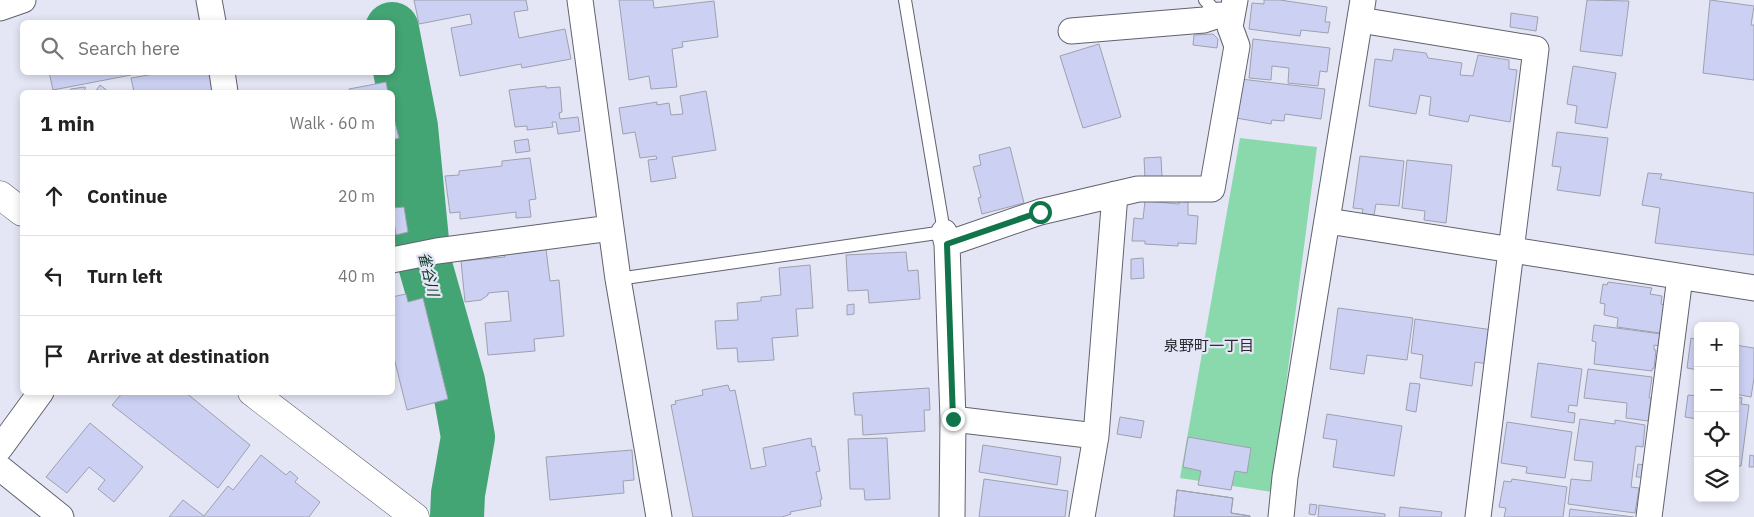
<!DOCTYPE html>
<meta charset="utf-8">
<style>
:root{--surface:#fff;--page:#f6f6f6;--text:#222;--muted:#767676;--line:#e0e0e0}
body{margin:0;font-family:"IBM Plex Sans","Noto Sans JP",sans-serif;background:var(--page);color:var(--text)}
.controls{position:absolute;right:15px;bottom:15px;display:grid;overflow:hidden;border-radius:8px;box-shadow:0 2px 8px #0003}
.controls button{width:45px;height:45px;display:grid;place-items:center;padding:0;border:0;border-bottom:1px solid var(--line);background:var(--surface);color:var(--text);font:25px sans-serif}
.stop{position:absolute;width:15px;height:15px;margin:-11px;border:4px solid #12744a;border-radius:50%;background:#fff}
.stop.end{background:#12744a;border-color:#fff;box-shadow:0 1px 5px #0008}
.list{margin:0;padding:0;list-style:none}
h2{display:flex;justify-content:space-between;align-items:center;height:65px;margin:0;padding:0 20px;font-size:21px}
h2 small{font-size:16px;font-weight:400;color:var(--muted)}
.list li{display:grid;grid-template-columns:32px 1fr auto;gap:15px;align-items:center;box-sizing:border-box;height:80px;padding:0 20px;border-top:1px solid var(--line)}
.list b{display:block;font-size:19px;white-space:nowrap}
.list em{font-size:16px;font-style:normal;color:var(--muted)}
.icon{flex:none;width:28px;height:28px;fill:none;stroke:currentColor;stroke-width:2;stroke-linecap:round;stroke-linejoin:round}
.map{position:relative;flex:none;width:1754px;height:517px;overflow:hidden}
.search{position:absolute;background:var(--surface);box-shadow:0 2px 8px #0003;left:20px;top:20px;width:375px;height:55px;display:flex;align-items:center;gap:12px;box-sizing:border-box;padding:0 18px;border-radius:8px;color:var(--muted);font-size:19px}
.panel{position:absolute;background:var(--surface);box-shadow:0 2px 8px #0003;left:20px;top:90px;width:375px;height:305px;border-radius:8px}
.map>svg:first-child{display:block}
.green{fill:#8ad9ad}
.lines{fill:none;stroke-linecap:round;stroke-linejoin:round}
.river{stroke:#43a474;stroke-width:54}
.building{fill:#ccd1f3;stroke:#9ea0ae}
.lane-casing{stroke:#60626e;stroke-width:14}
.street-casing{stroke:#60626e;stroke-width:27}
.secondary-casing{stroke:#60626e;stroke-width:29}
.lane{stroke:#fff;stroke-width:12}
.street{stroke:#fff;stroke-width:25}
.secondary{stroke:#fff;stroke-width:28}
.route{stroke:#12744a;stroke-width:6}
.labels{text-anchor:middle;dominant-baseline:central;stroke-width:4.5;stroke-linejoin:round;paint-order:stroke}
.water-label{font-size:15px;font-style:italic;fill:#093320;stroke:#e4e6f5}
.neighbourhood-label{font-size:15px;fill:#28282e;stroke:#e4e6f5}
</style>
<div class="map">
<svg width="1754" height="517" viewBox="0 0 1754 517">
<rect width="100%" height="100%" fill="#e4e6f5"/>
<path class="green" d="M 1240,138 L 1317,147 L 1272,492 L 1180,478 Z"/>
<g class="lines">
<path class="river" d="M 392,29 L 411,127 L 424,261 L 458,381 L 468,437 L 458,494 L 457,517"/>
</g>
<path class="building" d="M 414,0 L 526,0 L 528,10 L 514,12 L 519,38 L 565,29 L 571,59 L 522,68 L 521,64 L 460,76 L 451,28 L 472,24 L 470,14 L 419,24 Z
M 619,0 L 653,0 L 654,8 L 714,1 L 718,37 L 682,42 L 683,47 L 672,49 L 677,87 L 651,89 L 649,76 L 629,80 Z
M 1264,0 L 1280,0 L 1327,7 L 1325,22 L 1330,22 L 1328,33 L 1301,30 L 1300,36 L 1249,29 L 1252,3 L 1264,4 Z
M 1587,0 L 1629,1 L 1622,56 L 1580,51 Z
M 1710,0 L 1754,6 L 1751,25 L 1754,25 L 1754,80 L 1703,73 Z
M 1511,13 L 1538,17 L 1536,31 L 1510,27 Z
M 1213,34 L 1218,39 L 1217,48 L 1193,45 L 1194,35 Z
M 1253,39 L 1330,48 L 1327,72 L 1320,71 L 1318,86 L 1288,83 L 1289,68 L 1272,66 L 1271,80 L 1249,78 Z
M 1099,44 L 1121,117 L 1083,128 L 1060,56 Z
M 1394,49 L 1426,53 L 1428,58 L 1462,63 L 1460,75 L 1473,76 L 1478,55 L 1509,60 L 1509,69 L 1517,70 L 1510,122 L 1470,115 L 1468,122 L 1429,115 L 1431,97 L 1420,95 L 1416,114 L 1369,106 L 1375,59 L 1392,61 Z
M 1573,66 L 1616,73 L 1607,128 L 1575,123 L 1577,106 L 1567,104 Z
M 49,72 L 131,72 L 131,75 L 53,90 Z
M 166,72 L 210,72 L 214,92 L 134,92 L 131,78 Z
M 1241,79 L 1325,89 L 1321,119 L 1285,114 L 1284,121 L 1272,120 L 1271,124 L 1236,118 Z
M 386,82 L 388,92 L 350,92 L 349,89 Z
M 100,85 L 109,92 L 95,92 Z
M 546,86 L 546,88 L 560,87 L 562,112 L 559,113 L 560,119 L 578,117 L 580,131 L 558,134 L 556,122 L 552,122 L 553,127 L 527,130 L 527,126 L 515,127 L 509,90 Z
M 84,87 L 86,88 L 82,92 L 68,92 L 71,89 Z
M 706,91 L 716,150 L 672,157 L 676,178 L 651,182 L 648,160 L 657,159 L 656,156 L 640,158 L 635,132 L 623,134 L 619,108 L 657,102 L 657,105 L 669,103 L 671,115 L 683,114 L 680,96 Z
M 392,111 L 399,138 L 392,140 Z
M 1557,132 L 1608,138 L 1600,196 L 1557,190 L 1561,167 L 1552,166 Z
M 528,139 L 530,151 L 516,153 L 514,141 Z
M 1010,147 L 1024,203 L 982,214 L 978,198 L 981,197 L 973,167 L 981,165 L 979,155 Z
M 1360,156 L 1404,161 L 1399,206 L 1376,204 L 1374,215 L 1362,214 L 1363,209 L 1353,208 Z
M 1161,157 L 1162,178 L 1145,179 L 1144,158 Z
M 530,158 L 536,199 L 529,200 L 531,217 L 516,218 L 516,212 L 460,219 L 460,212 L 450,213 L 445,176 L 459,175 L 459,171 L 502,166 L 502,161 Z
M 1407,160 L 1452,165 L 1446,223 L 1424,220 L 1425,211 L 1402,208 Z
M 1648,173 L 1662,174 L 1660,179 L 1754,193 L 1754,255 L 1655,243 L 1660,208 L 1642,205 Z
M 1145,201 L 1179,204 L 1179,201 L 1188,202 L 1188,215 L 1198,216 L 1196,244 L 1178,243 L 1178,246 L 1145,244 L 1145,241 L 1132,241 L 1134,218 L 1143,219 Z
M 404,207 L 408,232 L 396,235 L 392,208 Z
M 546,249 L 550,281 L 559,280 L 564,336 L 534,339 L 535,351 L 488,355 L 485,323 L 511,321 L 508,291 L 488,293 L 488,295 L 481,300 L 465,302 L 461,261 L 505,257 L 504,253 Z
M 906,252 L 908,271 L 918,270 L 920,299 L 869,303 L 868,290 L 848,291 L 846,255 Z
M 1143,258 L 1144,278 L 1131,279 L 1131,259 Z
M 810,265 L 813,308 L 796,309 L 798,336 L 772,338 L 774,360 L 738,362 L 737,348 L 717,349 L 715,321 L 738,320 L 737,303 L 761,301 L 761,297 L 781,295 L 779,268 Z
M 1608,282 L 1652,288 L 1650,294 L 1662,296 L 1661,304 L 1664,305 L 1660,333 L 1617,327 L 1618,318 L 1604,315 L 1605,304 L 1600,303 L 1603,284 L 1607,285 Z
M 406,294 L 408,302 L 423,298 L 448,399 L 407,410 L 392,350 L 392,297 Z
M 854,304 L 854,314 L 847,315 L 847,305 Z
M 1338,308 L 1413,318 L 1407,360 L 1367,355 L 1364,374 L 1330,369 Z
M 1415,319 L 1493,330 L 1488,364 L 1475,362 L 1472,386 L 1420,378 L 1423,355 L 1411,353 Z
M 1594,325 L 1661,334 L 1659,346 L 1654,345 L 1654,350 L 1656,350 L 1654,368 L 1652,369 L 1652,371 L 1594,364 L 1596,342 L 1592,341 Z
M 1691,338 L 1698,340 L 1698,370 L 1687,368 Z
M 1735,345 L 1754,348 L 1754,378 L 1751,397 L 1735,394 Z
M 1538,363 L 1582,369 L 1577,406 L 1569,405 L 1568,412 L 1575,413 L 1574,423 L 1531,417 Z
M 1588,369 L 1652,377 L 1649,398 L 1651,398 L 1648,421 L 1626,418 L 1627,403 L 1584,398 Z
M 1410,383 L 1420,384 L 1416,412 L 1406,410 Z
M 728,385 L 730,391 L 735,390 L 751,469 L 766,466 L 763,448 L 811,438 L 812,447 L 815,446 L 820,471 L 816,472 L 822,499 L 820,500 L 821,506 L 790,512 L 791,514 L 782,517 L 693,517 L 671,405 L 676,404 L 675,401 L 703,395 L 702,390 Z
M 929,388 L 930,410 L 924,410 L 925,431 L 863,435 L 862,415 L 855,415 L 853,393 Z
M 123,392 L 185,392 L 250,445 L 218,488 L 112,405 Z
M 1688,395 L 1698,396 L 1698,419 L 1685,417 Z
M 1735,397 L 1742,398 L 1741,404 L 1749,405 L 1741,466 L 1735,466 Z
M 1327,414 L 1402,426 L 1394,476 L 1333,467 L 1337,440 L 1323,438 Z
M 1120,417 L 1144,421 L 1141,438 L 1117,434 Z
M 1580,419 L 1615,424 L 1615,420 L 1645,425 L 1643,447 L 1636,446 L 1631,487 L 1639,488 L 1635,513 L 1568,504 L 1571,479 L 1591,481 L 1593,462 L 1574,460 Z
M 1507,422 L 1572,432 L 1565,478 L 1526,473 L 1527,467 L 1501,463 Z
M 90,423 L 143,467 L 114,502 L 98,489 L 105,480 L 89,467 L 67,493 L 46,477 Z
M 1188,437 L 1251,448 L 1247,473 L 1235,471 L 1231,490 L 1198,485 L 1201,471 L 1183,467 Z
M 887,438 L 890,499 L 865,500 L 864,489 L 850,489 L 848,439 Z
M 983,445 L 1061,457 L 1057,485 L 979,472 Z
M 632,450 L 634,480 L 623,481 L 624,493 L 550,500 L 546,457 Z
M 261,455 L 286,475 L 290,471 L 298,478 L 295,482 L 320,502 L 309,517 L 169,517 L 183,500 L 204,516 L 228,486 L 233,490 Z
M 1750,455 L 1754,456 L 1754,467 L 1749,467 Z
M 1638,464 L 1644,465 L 1642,477 L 1636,477 Z
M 984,479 L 1068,491 L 1065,517 L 979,517 Z
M 1512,479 L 1567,487 L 1563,517 L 1504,517 L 1506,508 L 1499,507 L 1504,481 L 1511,482 Z
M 1177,490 L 1233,498 L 1231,513 L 1250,516 L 1250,517 L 1174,517 Z
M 1177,490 L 1233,498 L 1231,513 L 1250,516 L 1250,517 L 1174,517 Z
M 1310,504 L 1317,505 L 1315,515 L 1309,514 Z
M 1319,505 L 1385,514 L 1385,517 L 1318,517 Z
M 1400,507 L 1442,512 L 1441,517 L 1399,517 Z
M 1570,509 L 1634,517 L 1569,517 Z"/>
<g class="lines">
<g class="lane-casing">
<path id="lane" d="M 1205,0 L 1220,16
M 618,279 L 944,232 L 905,0"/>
</g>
<g class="street-casing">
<path id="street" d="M 209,0 L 213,22
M 580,0 L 618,279 L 659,517
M 0,8 L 23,0
M 1360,20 L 1536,49 L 1478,517
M 1071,31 L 1204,20 L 1219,15
M 222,72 L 225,92
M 1328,221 L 1754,288
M 944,232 L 947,244 L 1040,212 L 1138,189 L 1212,189 L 1237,46 L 1230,27 L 1235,0
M 947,244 L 953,419 L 952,517
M 392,260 L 437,251 L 611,228
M 953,419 L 1096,436
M 0,448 L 41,392
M 0,468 L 61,517
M 1082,517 L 1096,436 L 1115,194
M 1281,517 L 1285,477 L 1363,0
M 1649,517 L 1680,277"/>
</g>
<g class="secondary-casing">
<path id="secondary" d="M 0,195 L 22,212
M 252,392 L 415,517"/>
</g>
<use href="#lane" class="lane"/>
<use href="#street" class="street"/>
<use href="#secondary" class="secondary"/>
</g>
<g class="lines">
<path class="route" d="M 953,419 L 947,244 L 1040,212"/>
</g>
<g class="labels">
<g class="water-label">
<text transform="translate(429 274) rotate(77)">雀谷川</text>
</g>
<g class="neighbourhood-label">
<text x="1209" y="345">泉野町一丁目</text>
</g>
</g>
</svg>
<div class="controls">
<button>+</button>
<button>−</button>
<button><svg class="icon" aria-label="locate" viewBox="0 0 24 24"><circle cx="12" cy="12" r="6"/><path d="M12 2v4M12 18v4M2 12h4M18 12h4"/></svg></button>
<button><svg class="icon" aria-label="layers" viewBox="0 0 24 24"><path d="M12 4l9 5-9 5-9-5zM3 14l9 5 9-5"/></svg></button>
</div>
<div class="stop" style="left:1040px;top:212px"></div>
<div class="stop end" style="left:953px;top:419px"></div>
<div class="search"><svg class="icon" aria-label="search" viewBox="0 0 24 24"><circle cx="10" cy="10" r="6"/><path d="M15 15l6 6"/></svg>Search here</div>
<section class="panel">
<h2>1 min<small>Walk · 60 m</small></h2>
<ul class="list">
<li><svg class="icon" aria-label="ahead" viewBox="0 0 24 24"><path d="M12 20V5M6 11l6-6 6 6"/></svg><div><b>Continue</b></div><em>20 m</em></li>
<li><svg class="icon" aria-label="left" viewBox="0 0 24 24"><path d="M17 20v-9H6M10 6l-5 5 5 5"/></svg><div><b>Turn left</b></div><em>40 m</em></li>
<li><svg class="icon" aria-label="arrive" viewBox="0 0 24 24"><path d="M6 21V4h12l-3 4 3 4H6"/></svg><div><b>Arrive at destination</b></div></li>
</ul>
</section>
</div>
